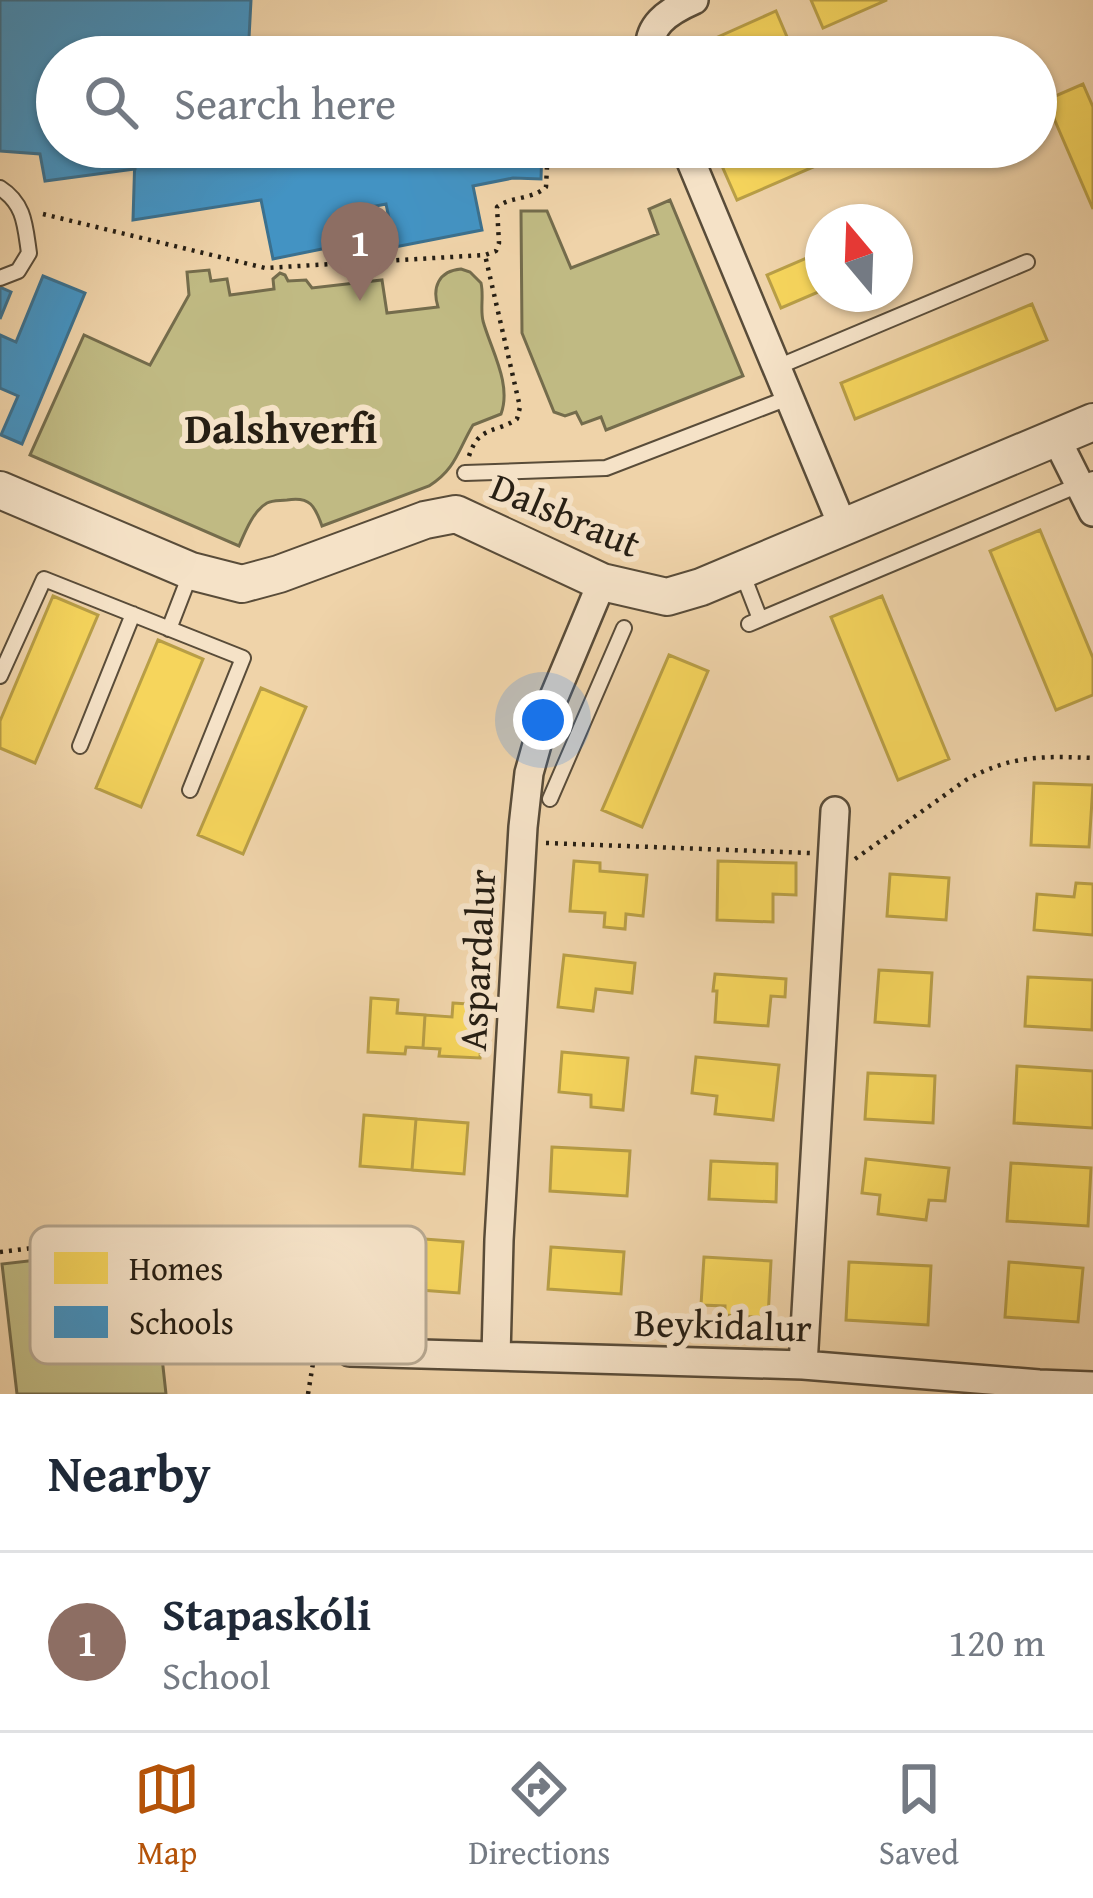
<!DOCTYPE html>
<meta charset="utf-8">
<style>
:root{--surface:#fff;--page:#f6f6f7;--text:#1f2937;--muted:#747a83;--line:#e0e1e3;--accent:#b45309}
body{margin:0;font-family:"Gentium Book Plus",serif;background:var(--page);color:var(--text)}
.compass{position:absolute;left:805px;top:204px;width:108px;height:108px;border-radius:50%;background:var(--surface);box-shadow:0 3px 9px #0004;rotate:341deg}
.you{position:absolute;left:543px;top:720px;width:42px;height:42px;margin:-30px;border:9px solid #fff;border-radius:50%;background:#1a73e8;box-shadow:0 0 0 18px #1a73e833}
.badge{display:grid;place-items:center;width:78px;height:78px;border-radius:50%;background:var(--accent);color:#fff;font-size:39px;font-weight:700}
.pin{position:absolute;translate:-50% -99px;filter:drop-shadow(0 3px 6px #0008)}
.pin::after{content:'';position:absolute;top:63px;width:42px;height:36px;background:inherit;clip-path:polygon(0 0,100% 0,50% 100%)}
.list{margin:0;padding:0;list-style:none}
h2{display:flex;justify-content:space-between;align-items:center;height:156px;margin:0;padding:0 48px;font-size:51px}
h2 small{font-size:39px;font-weight:400;color:var(--muted)}
.list li{display:grid;grid-template-columns:78px 1fr auto;gap:36px;align-items:center;box-sizing:border-box;height:180px;padding:0 48px;border-top:3px solid var(--line)}
.list b{display:block;font-size:45px;white-space:nowrap}
.list p{margin:0;font-size:39px;white-space:nowrap;color:var(--muted)}
.list em{font-size:39px;font-style:normal;color:var(--muted)}
.icon{flex:none;width:66px;height:66px;fill:none;stroke:currentColor;stroke-width:2;stroke-linecap:round;stroke-linejoin:round}
.map{position:relative;flex:none;width:1093px;height:1394px;overflow:hidden}
.search{position:absolute;background:var(--surface);box-shadow:0 3px 9px #0004;left:36px;right:36px;top:36px;height:132px;display:flex;align-items:center;gap:30px;box-sizing:border-box;padding:0 42px;border-radius:66px;color:var(--muted);font-size:45px}
.sheet{height:336px;background:var(--surface)}
nav{display:flex;justify-content:space-around;align-items:center;box-sizing:border-box;height:168px;border-top:3px solid var(--line);background:var(--surface);font-size:33px;color:var(--muted)}
nav a{display:grid;justify-items:center;gap:6px}
nav .on{color:var(--accent)}
.map>svg:first-child{display:block}
.green{fill:#c0ba83;stroke:#746c4c;stroke-width:3}
.homes{fill:#f6d55c;stroke:#b89e46;stroke-width:3}
.schools{fill:#4393c3;stroke:#3b708e;stroke-width:3}
.lines{fill:none;stroke-linecap:round;stroke-linejoin:round}
.service-casing{stroke:#594c39;stroke-width:18}
.minor-casing{stroke:#594c39;stroke-width:32}
.tertiary-casing{stroke:#594c39;stroke-width:40}
.path{stroke:#271f14;stroke-width:4.5;stroke-dasharray:3 6;stroke-linecap:butt}
.service{stroke:#f5e2c7;stroke-width:14}
.minor{stroke:#f5e2c7;stroke-width:27}
.tertiary{stroke:#f5e2c7;stroke-width:36}
.labels{text-anchor:middle;dominant-baseline:central;stroke-width:12;stroke-linejoin:round;paint-order:stroke}
.street-label{font-size:39px;fill:#271f14;stroke:#f5e2c7}
.neighbourhood-label{font-size:42px;font-weight:bold;fill:#271f14;stroke:#f5e2c7}
.key{fill:#f5e2c7;stroke:#b7a891;stroke-width:3}
.key-label{font-size:33px;fill:#271f14}
</style>
<div class="map">
<svg width="1093" height="1394" viewBox="0 0 1093 1394">
<rect width="100%" height="100%" fill="#efd3a9"/>
<filter id="stains"><feTurbulence type="fractalNoise" baseFrequency=".00167" numOctaves="4"/><feColorMatrix values="0 0 0 0 .2 0 0 0 0 .09 0 0 0 0 .02 0 0 0 .5 -.17"/></filter>
<radialGradient id="worn" r=".72"><stop offset=".6" stop-color="#630" stop-opacity="0"/><stop offset="1" stop-color="#630" stop-opacity=".3"/></radialGradient>
<path class="green" d="M 670,200 L 743,376 L 606,430 L 601,417 L 582,424 L 576,412 L 565,416 L 554,412 L 522,333 L 521,211 L 547,211 L 571,268 L 658,234 L 649,209 Z
M 461,269 L 470,272 L 481,283 C 484,296 480,308 483,321 C 491,350 512,384 501,414 L 473,425 C 458,450 456,469 429,486 L 322,526 C 315,506 310,496 287,500 C 280,501 273,500 267,503 C 253,511 245,532 239,546 L 30,455 L 84,335 L 150,365 L 189,295 L 187,272 L 209,270 L 211,281 L 227,279 L 230,295 L 274,289 L 273,279 L 280,273 L 285,275 L 288,281 L 306,280 L 312,288 L 382,280 L 387,313 L 438,307 C 432,288 438,271 461,269 Z
M 150,1247 L 166,1394 L 17,1394 L 2,1264 Z"/>
<path class="homes" d="M 811,0 L 887,0 L 823,28 Z
M 776,11 L 790,44 L 760,57 L 673,57 Z
M 1083,84 L 1093,107 L 1093,209 L 1046,100 Z
M 765,147 L 837,147 L 841,155 L 737,200 L 722,166 Z
M 823,251 L 823,290 L 781,308 L 767,275 Z
M 1032,304 L 1047,340 L 855,419 L 841,383 Z
M 1040,530 L 1093,658 L 1093,695 L 1056,710 L 990,551 Z
M 53,596 L 98,615 L 35,763 L 0,748 L 0,721 Z
M 882,596 L 949,759 L 898,780 L 831,617 Z
M 158,640 L 203,659 L 141,807 L 96,788 Z
M 669,655 L 708,671 L 642,827 L 602,810 Z
M 261,688 L 306,707 L 243,854 L 198,835 Z
M 1034,783 L 1093,785 L 1089,847 L 1031,845 Z
M 574,861 L 600,863 L 600,871 L 647,875 L 643,916 L 626,914 L 625,929 L 604,927 L 605,913 L 570,911 Z
M 718,861 L 796,863 L 796,895 L 773,894 L 773,922 L 717,920 Z
M 890,874 L 949,878 L 946,920 L 887,916 Z
M 1076,883 L 1093,884 L 1093,935 L 1034,930 L 1037,894 L 1074,897 Z
M 564,955 L 635,963 L 632,993 L 596,989 L 593,1011 L 558,1007 Z
M 879,970 L 932,973 L 929,1026 L 875,1022 Z
M 715,974 L 786,979 L 785,997 L 771,996 L 768,1026 L 715,1022 L 717,991 L 713,991 Z
M 1028,977 L 1093,980 L 1092,1030 L 1025,1026 Z
M 371,998 L 398,1000 L 397,1013 L 425,1015 L 423,1048 L 406,1047 L 405,1054 L 368,1052 Z
M 453,1003 L 483,1005 L 480,1058 L 439,1056 L 440,1049 L 423,1048 L 425,1015 L 452,1017 Z
M 562,1052 L 628,1058 L 623,1110 L 591,1107 L 591,1095 L 559,1092 Z
M 696,1057 L 779,1065 L 773,1120 L 715,1114 L 717,1096 L 692,1093 Z
M 1017,1066 L 1093,1071 L 1093,1128 L 1014,1123 Z
M 868,1073 L 935,1076 L 933,1123 L 865,1119 Z
M 364,1115 L 416,1119 L 412,1170 L 360,1166 Z
M 416,1119 L 468,1123 L 464,1174 L 412,1170 Z
M 552,1147 L 630,1151 L 627,1196 L 550,1191 Z
M 866,1159 L 949,1168 L 945,1201 L 929,1200 L 926,1220 L 878,1214 L 880,1195 L 862,1193 Z
M 711,1161 L 777,1164 L 776,1202 L 709,1199 Z
M 1011,1163 L 1091,1168 L 1088,1226 L 1007,1221 Z
M 411,1238 L 463,1242 L 459,1293 L 407,1289 Z
M 551,1247 L 624,1252 L 621,1294 L 548,1289 Z
M 704,1257 L 771,1261 L 768,1318 L 725,1315 L 725,1306 L 701,1305 Z
M 849,1262 L 931,1266 L 928,1325 L 846,1320 Z
M 1009,1262 L 1083,1268 L 1078,1322 L 1005,1317 Z"/>
<path class="schools" d="M 0,0 L 251,0 L 248,57 L 57,57 L 57,147 L 246,147 L 246,158 L 135,155 L 135,169 L 45,181 L 40,154 L 0,151 Z
M 296,39 L 393,41 L 393,57 L 248,57 L 248,47 L 296,48 Z
M 433,41 L 528,43 L 528,57 L 433,57 Z
M 246,147 L 542,147 L 541,179 L 513,178 L 473,186 L 482,230 L 395,247 L 386,204 L 355,210 L 361,241 L 273,259 L 261,200 L 133,220 L 135,155 L 246,158 Z
M 43,276 L 85,293 L 22,444 L 1,435 L 18,396 L 0,388 L 0,335 L 16,342 Z
M 0,287 L 11,292 L 0,319 Z"/>
<g class="lines">
<g class="service-casing">
<path id="service" d="M 0,188 C 25,204 25,226 29,253 L 18,271 L 0,278
M 775,368 L 1027,262
M 465,473 L 606,468 L 788,398
M 743,575 L 760,619
M 749,624 L 1093,479
M 169,629 L 191,572
M 0,676 L 44,579 L 243,658 L 190,790
M 80,746 L 133,614
M 550,799 L 624,628"/>
</g>
<g class="minor-casing">
<path id="minor" d="M 651,57 C 644,26 669,11 694,0
M 685,147 L 843,527
M 1056,438 L 1093,512
M 350,1352 L 803,1365 L 1039,1384 L 1093,1386
M 496,1356 L 499,1240 L 523,827 L 529,773 L 543,723 L 602,582
M 803,1365 L 835,811"/>
</g>
<g class="tertiary-casing">
<path id="tertiary" d="M 0,490 L 191,571 L 242,584 L 279,574 L 425,520 L 456,514 L 602,582 L 667,597 L 701,587 L 1093,422"/>
</g>
<path class="path" d="M 43,214 L 265,268 L 485,255 L 496,251 L 499,243 L 497,207 C 511,196 532,200 546,187 L 548,147
M 469,456 C 479,425 495,434 517,419 L 520,407 L 485,255
M 546,843 L 810,853
M 855,859 L 966,780 C 1011,755 1044,756 1093,758
M 0,1252 L 155,1233 L 184,1233 L 220,1256 L 295,1313 L 326,1324 L 337,1332
M 308,1394 L 315,1351 L 311,1319"/>
<use href="#service" class="service"/>
<use href="#minor" class="minor"/>
<use href="#tertiary" class="tertiary"/>
</g>
<g class="labels">
<g class="street-label">
<text transform="translate(566 514) rotate(23)">Dalsbraut</text>
<text transform="translate(476 960) rotate(-87)">Aspardalur</text>
<text transform="translate(723 1324) rotate(2)">Beykidalur</text>
</g>
<g class="neighbourhood-label">
<text x="281" y="427">Dalshverfi</text>
</g>
</g>
<rect x="30" y="1226" width="396" height="138" rx="18" class="key"/>
<rect x="54" y="1252" width="54" height="32" fill="#f6d55c"/>
<rect x="54" y="1306" width="54" height="32" fill="#4393c3"/>
<g class="key-label">
<text x="129" y="1280">Homes</text>
<text x="129" y="1334">Schools</text>
</g>
<rect width="100%" height="100%" filter="url(#stains)"/>
<rect width="100%" height="100%" fill="url(#worn)"/>
</svg>
<svg class="compass" viewBox="-18 -18 36 36"><path d="M0-13l5 13h-10z" fill="#e53935"/><path d="M0 13l5-13h-10z" fill="#747a83"/></svg>
<div class="you"></div>
<div class="pin badge" style="left:360px;top:301px;background:#8d6e63">1</div>
<div class="search"><svg class="icon" aria-label="search" viewBox="0 0 24 24"><circle cx="10" cy="10" r="6"/><path d="M15 15l6 6"/></svg>Search here</div>
</div>
<section class="sheet">
<h2>Nearby<small></small></h2>
<ul class="list">
<li><span class="badge" style="background:#8d6e63">1</span><div><b>Stapaskóli</b><p>School</p></div><em>120 m</em></li>
</ul>
</section>
<nav>
<a class="on"><svg class="icon" aria-label="map" viewBox="0 0 24 24"><path d="M3 6l6-2 6 2 6-2v14l-6 2-6-2-6 2zM9 4v14M15 6v14"/></svg>Map</a>
<a><svg class="icon" aria-label="directions" viewBox="0 0 24 24"><path d="M12 3l9 9-9 9-9-9zM9 14v-3h6M13 9l2 2-2 2"/></svg>Directions</a>
<a><svg class="icon" aria-label="saved" viewBox="0 0 24 24"><path d="M7 4h10v16l-5-4-5 4z"/></svg>Saved</a>
</nav>
